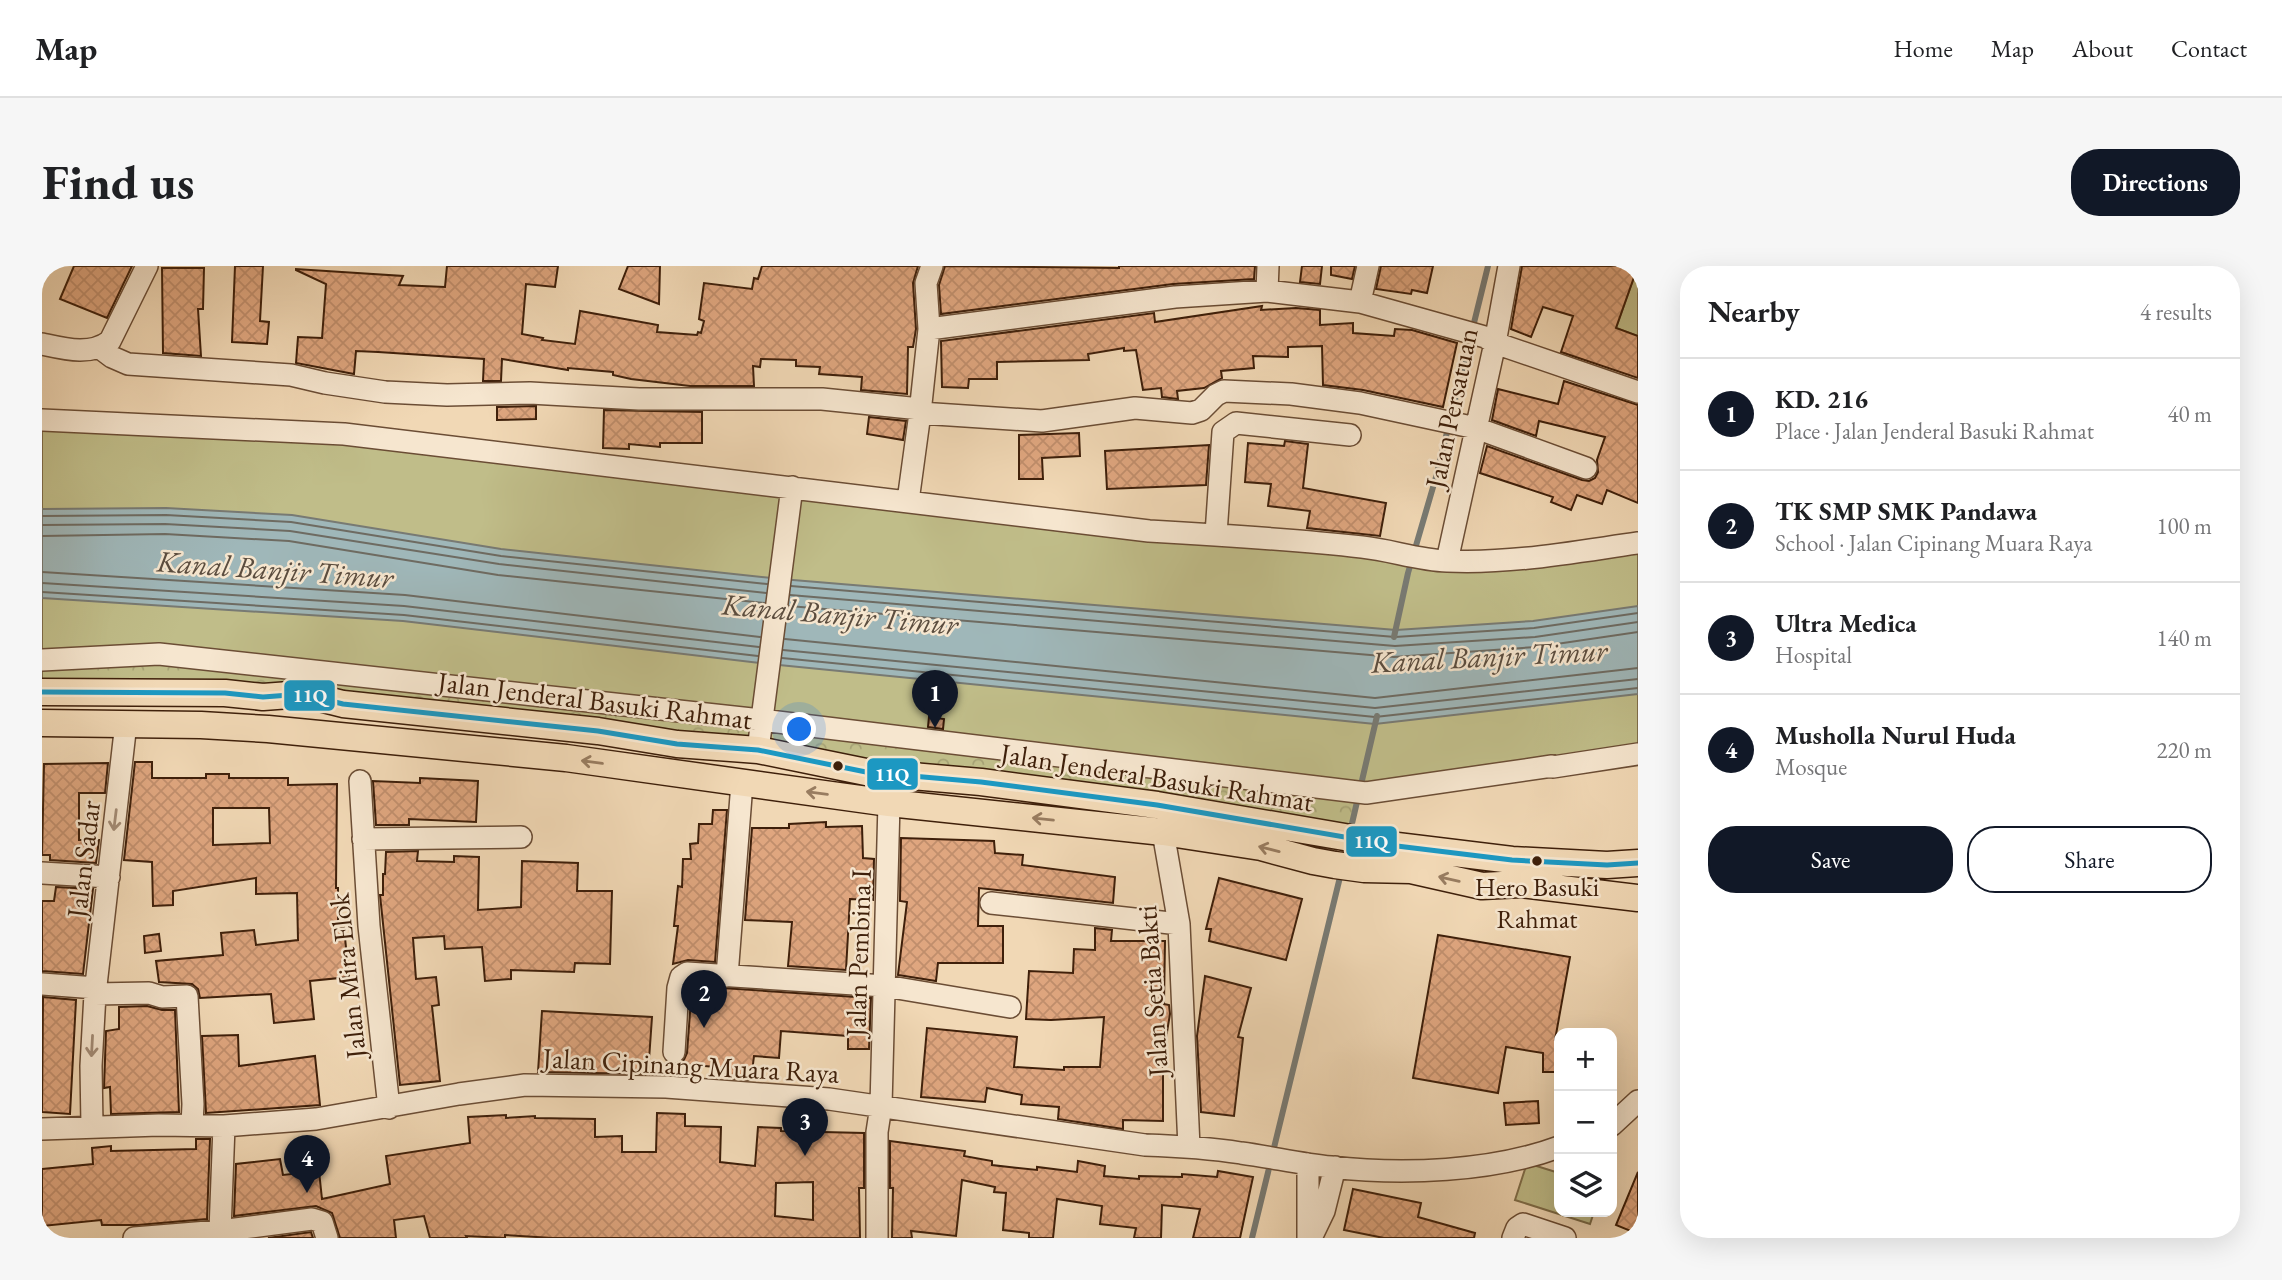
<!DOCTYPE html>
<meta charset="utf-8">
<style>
:root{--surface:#fff;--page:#f6f6f6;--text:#202124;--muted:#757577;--line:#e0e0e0;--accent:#111827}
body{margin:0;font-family:"EB Garamond",serif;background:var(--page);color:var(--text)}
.controls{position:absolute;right:21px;bottom:21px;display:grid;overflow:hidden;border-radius:14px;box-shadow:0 7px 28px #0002}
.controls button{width:63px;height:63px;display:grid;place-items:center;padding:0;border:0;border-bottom:2px solid var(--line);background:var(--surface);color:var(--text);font:35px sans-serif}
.you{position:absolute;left:758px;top:464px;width:24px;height:24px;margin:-18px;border:5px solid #fff;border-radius:50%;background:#1a73e8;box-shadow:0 0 0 10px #1a73e833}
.badge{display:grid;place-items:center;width:46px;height:46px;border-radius:50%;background:var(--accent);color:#fff;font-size:23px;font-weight:700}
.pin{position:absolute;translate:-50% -58px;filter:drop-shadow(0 2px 4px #0008)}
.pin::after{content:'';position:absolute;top:37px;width:24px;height:21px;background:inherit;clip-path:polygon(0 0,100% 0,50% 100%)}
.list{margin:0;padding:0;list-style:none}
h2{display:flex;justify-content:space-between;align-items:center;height:91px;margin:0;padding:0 28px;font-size:30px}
h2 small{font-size:23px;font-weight:400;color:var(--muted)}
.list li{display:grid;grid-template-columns:46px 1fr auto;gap:21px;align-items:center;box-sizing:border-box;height:112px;padding:0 28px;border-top:2px solid var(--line)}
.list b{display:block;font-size:26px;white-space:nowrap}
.list p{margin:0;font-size:23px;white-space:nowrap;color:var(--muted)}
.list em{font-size:23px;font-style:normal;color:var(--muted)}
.actions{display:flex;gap:14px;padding:21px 28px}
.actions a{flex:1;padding:16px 0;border:2px solid var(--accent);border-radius:28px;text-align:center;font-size:24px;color:var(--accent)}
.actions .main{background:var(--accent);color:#fff}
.icon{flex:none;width:38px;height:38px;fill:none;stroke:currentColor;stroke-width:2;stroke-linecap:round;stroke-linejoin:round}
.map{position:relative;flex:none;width:1596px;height:972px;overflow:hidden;border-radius:28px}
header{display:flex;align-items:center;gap:42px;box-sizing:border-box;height:98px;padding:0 35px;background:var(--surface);border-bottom:2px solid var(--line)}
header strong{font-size:33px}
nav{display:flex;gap:38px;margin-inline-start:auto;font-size:24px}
.intro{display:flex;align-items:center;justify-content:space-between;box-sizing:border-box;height:168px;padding:0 42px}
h1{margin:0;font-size:49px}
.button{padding:18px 32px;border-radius:28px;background:var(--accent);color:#fff;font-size:24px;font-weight:700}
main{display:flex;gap:42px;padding:0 42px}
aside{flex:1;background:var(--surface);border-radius:28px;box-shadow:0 7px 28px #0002}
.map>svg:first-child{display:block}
.grass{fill:#c0bd89;stroke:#7f6e4a;stroke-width:2}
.forest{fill:url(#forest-crowns);stroke:#7f6e4a;stroke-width:2}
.water{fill:#9fb7b9;stroke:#787a73;stroke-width:2}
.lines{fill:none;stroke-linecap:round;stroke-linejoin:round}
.shore{stroke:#6e6b62;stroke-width:2}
.stream{stroke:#787a73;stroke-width:6}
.building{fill:url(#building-cross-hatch);stroke:#3e1f0a;stroke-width:2;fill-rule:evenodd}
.minor-casing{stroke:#6b4d35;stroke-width:24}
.major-casing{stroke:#3e1f0a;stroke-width:29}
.minor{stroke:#f6e6cf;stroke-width:21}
.major{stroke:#f1d8b5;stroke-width:26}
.bus-1-casing{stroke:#f6e6cf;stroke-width:10}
.bus-1{stroke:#1c98c2;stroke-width:5}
.oneway{stroke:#987c60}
.oneway2{stroke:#a38c76}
.bus-dot{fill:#3e1f0a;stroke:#f6e6cf;stroke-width:2.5}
.labels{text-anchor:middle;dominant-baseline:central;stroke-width:5;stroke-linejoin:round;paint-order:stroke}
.bus-label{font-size:26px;fill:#3e1f0a;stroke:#f6e6cf}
.street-label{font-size:28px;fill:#3e1f0a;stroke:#f6e6cf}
.water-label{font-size:30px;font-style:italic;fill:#5b4d3f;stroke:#f6e6cf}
.line-badge{stroke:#f6e6cf;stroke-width:2.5}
.badge-label{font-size:19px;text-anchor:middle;font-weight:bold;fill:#fff}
</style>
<header>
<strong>Map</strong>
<nav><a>Home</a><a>Map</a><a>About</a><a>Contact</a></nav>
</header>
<div class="intro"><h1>Find us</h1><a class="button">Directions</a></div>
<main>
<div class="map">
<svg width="1596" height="972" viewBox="0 0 1596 972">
<defs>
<pattern id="forest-crowns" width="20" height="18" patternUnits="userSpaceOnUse" patternTransform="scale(1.75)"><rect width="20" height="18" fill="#c0bd89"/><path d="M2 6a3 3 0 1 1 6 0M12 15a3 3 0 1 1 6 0" fill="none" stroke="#a6a275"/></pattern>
<pattern id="building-cross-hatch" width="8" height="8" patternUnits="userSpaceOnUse" patternTransform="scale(1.75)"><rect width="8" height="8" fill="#dfa67f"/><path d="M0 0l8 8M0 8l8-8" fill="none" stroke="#c08e6c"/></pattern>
</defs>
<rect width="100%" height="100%" fill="#f1d8b5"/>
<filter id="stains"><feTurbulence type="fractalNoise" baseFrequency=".00286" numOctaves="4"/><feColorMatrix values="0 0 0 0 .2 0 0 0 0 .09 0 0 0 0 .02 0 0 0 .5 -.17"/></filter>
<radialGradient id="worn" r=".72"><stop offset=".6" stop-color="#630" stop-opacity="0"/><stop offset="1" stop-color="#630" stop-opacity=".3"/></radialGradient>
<path class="grass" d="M 1596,0 L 1596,70 L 1574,62 Z
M 0,159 L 130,160 L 1383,293 L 1596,281 L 1596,488 L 1324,527 L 0,394 Z
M 1485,897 L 1517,907 L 1517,946 L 1552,946 L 1548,958 L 1473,934 Z"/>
<path class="forest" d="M 117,388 L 1317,528 L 1307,573 L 301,438 L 0,426 L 0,394 Z"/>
<path class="water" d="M 124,242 L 250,249 L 459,283 L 739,313 L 1354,364 L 1491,355 L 1596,340 L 1596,428 L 1333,458 L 727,398 L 361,355 L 0,332 L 0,243 Z"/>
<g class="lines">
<path class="shore" d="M 0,250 L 124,249 L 249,256 L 459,290 L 725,318
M 0,259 L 123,258 L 248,265 L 457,298 L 724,327
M 0,270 L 123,268 L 247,275 L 456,309 L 723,337
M 0,306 L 363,329 L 718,371
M 0,317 L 362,340 L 717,381
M 749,320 L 1353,371 L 1492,362 L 1596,347
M 0,326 L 362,349 L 716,390
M 748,329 L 1353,380 L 1493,371 L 1596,356
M 747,340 L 1352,391 L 1494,381 L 1596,366
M 743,373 L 1333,432 L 1596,402
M 741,384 L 1333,442 L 1596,413
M 740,392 L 1333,451 L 1596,422"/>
<path class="stream" d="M 1352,371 L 1366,307 L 1394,211 L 1446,0
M 1308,566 L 1335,450
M 1210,972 L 1299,607"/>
</g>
<path class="building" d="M 32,0 L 90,0 L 65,52 L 18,33 Z
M 193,0 L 221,0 L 218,55 L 227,56 L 225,78 L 190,76 Z
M 405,0 L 516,0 L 513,21 L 484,18 L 480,68 L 501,72 L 500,74 L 533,78 L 538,45 L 616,59 L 615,66 L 655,69 L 656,66 L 659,67 L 662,55 L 657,53 L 662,17 L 710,23 L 712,12 L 716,13 L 720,0 L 876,0 L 871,17 L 874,63 L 871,81 L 866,81 L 865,128 L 819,124 L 820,111 L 777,108 L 778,101 L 754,100 L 754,94 L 719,93 L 718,101 L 711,100 L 712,120 L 648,120 L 589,113 L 571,109 L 571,106 L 526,102 L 526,104 L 460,93 L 459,115 L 441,115 L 442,93 L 336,86 L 314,85 L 312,108 L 254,97 L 256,71 L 280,72 L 284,18 L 254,4 L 254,3 L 361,10 L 357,19 L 403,21 Z
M 586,0 L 618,0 L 617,38 L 577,23 Z
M 903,0 L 1077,2 L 1077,0 L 1213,0 L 1212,13 L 1131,18 L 899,48 L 897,19 Z
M 1260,0 L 1280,0 L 1278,18 L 1258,16 Z
M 1289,0 L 1313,0 L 1310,13 L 1289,9 Z
M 1339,0 L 1391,0 L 1385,27 L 1370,24 L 1369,28 L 1334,23 Z
M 1480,0 L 1596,0 L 1574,62 L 1596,70 L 1596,112 L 1519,86 L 1531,50 L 1501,41 L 1489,71 L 1469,63 Z
M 120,2 L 162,2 L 161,43 L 156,43 L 159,90 L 121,87 Z
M 1220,40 L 1219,44 L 1254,42 L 1278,44 L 1278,59 L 1311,57 L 1311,67 L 1352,70 L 1353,63 L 1370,64 L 1415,77 L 1401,141 L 1321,124 L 1281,119 L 1280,80 L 1246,81 L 1246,91 L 1211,90 L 1212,102 L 1179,105 L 1180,112 L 1162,122 L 1135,125 L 1136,133 L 1120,131 L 1119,122 L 1101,124 L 1094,84 L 1082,85 L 1082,82 L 1046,88 L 1047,94 L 955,96 L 955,113 L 927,113 L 926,122 L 900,121 L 899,75 L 1112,47 L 1113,56 Z
M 1522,115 L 1596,139 L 1596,237 L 1565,224 L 1560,238 L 1535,229 L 1529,244 L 1509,236 L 1511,231 L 1438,207 L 1445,180 L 1540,214 L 1547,215 L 1553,212 L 1556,206 L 1555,194 L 1563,171 L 1497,155 L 1494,170 L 1450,154 L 1456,123 L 1516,138 Z
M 494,140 L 494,153 L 455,154 L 455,141 Z
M 562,144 L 660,146 L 660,177 L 618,177 L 618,181 L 587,178 L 587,183 L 561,182 Z
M 827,151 L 864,155 L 861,174 L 825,168 Z
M 1037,167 L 1038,190 L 1000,192 L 1001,213 L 977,213 L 977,169 Z
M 1243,175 L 1266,178 L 1261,222 L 1344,237 L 1338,270 L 1265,262 L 1268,245 L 1226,240 L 1229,218 L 1203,216 L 1206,177 L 1242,180 Z
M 1167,179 L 1164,219 L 1065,223 L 1063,185 Z
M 887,451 L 902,453 L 901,463 L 886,461 Z
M 93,496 L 110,496 L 110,512 L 164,512 L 164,508 L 187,508 L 187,512 L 246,512 L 246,519 L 295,518 L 294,622 L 296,622 L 296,663 L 302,662 L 307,711 L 268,715 L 272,753 L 232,757 L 229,728 L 158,732 L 156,723 L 150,718 L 117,716 L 114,695 L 181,689 L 179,667 L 212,664 L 214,679 L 256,674 L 255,627 L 214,628 L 214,612 L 131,625 L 131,639 L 111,640 L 110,596 L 82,594 ZM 171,542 L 227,542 L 228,577 L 171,579 Z
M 66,497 L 63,527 L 37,527 L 37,574 L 57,574 L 54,597 L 8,594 L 8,589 L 0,589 L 2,498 Z
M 378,512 L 436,515 L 434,556 L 367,553 L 367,559 L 334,559 L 331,515 L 378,517 Z
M 671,544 L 685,544 L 673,696 L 646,694 L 631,698 L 636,660 L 632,660 L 636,620 L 640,621 L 641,593 L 649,593 L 648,578 L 656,577 L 657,558 L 670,558 Z
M 784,556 L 784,561 L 820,560 L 821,592 L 832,593 L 831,634 L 808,633 L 804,704 L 746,700 L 750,656 L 703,654 L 710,562 L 747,562 L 747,558 Z
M 859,572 L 952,575 L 953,587 L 981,589 L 980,599 L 1073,611 L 1071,637 L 937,622 L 936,660 L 961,660 L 961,697 L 896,697 L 894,715 L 856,709 L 865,636 L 858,635 Z
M 376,585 L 375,595 L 412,596 L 412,590 L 437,591 L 436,644 L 479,641 L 480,595 L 536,597 L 535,625 L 570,625 L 568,698 L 533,697 L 532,706 L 469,704 L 469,713 L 443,715 L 440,681 L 403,683 L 402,670 L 371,672 L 374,713 L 394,711 L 397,739 L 390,740 L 398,815 L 358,819 L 338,629 L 341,629 L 341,608 L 343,608 L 344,586 Z
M 1177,612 L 1260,633 L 1244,694 L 1167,675 L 1169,663 L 1164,663 Z
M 14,621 L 51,623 L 41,708 L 0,705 L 0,635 L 12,635 Z
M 1053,662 L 1070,664 L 1069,675 L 1123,675 L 1122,738 L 1127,739 L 1128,748 L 1121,790 L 1121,855 L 1081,854 L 1081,863 L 1016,853 L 1017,841 L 979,838 L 980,829 L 945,822 L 943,836 L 879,831 L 885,762 L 975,771 L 972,801 L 1022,804 L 1022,801 L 1058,801 L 1062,751 L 1009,754 L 984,753 L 987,705 L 1031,707 L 1032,683 L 1053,684 Z
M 117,668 L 119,685 L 103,687 L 102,670 Z
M 1396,669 L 1528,691 L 1513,774 L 1517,774 L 1517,806 L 1501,806 L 1501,787 L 1464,781 L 1456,827 L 1371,812 Z
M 1163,710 L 1209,722 L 1196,771 L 1201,772 L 1192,850 L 1159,846 L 1155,770 Z
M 650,720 L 829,732 L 827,783 L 806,783 L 806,770 L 739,765 L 737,792 L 712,790 L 709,814 L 683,812 L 684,802 L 640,798 L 645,787 Z
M 1,731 L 34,734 L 28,848 L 0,846 Z
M 105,740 L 120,744 L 133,744 L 137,846 L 69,848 L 68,821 L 62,822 L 64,765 L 77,763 L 77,741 Z
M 500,745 L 610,751 L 606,808 L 496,806 Z
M 196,769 L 197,800 L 273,790 L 278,839 L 164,847 L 160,770 Z
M 1496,835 L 1497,857 L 1464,859 L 1462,837 Z
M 615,847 L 643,848 L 643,860 L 679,861 L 678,896 L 713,900 L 716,861 L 739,862 L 739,865 L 822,867 L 822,922 L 817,922 L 818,972 L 510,972 L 463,969 L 463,972 L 424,970 L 425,972 L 388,972 L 382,950 L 352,954 L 354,972 L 298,972 L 290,947 L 274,940 L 192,950 L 194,898 L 238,893 L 241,909 L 277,905 L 280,933 L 348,918 L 344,890 L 428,877 L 426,851 L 464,849 L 464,852 L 493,850 L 493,852 L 553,853 L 553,871 L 580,870 L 580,886 L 614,886 ZM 771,916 L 771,954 L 733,950 L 734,917 Z
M 154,873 L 168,873 L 165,953 L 96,959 L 60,959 L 59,954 L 0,960 L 0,903 L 51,898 L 50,882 L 69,880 L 69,885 L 154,883 Z
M 848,875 L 923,885 L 922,890 L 950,895 L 950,899 L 995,904 L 995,901 L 1035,906 L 1036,895 L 1063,900 L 1062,910 L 1097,913 L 1097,910 L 1140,911 L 1140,908 L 1175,911 L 1176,905 L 1211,911 L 1198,972 L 1151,972 L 1158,943 L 1120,939 L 1119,972 L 1092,972 L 1094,962 L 1058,958 L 1060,940 L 1015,933 L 1011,972 L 987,972 L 987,967 L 961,964 L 964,927 L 952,926 L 953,921 L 920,914 L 914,970 L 869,965 L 870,972 L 850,972 L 851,922 L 848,922 Z
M 1596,906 L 1596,968 L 1574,959 Z
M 1311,923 L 1379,937 L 1376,951 L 1433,967 L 1432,972 L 1342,972 L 1302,964 Z
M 269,966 L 271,972 L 226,972 Z"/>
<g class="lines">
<g class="minor-casing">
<path id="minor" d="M 1225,25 L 1226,0
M 1318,36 L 1326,0
M 887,63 L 884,17 L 890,0
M 0,78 C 23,83 48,90 68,75 L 105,0
M 58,82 L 70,91 L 86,98 L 249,109 L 283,117 L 343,126 L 405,129 L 488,127 L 597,133 L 780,133 L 878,143
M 878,147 L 1000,155 L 1093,142 L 1150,147 L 1159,144 L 1174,129 L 1182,125 L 1249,128 L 1318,137 L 1434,162 L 1544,202
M 0,154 L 302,168 L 1107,265 C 1179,269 1249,273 1320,281 C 1349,284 1376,294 1405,295 C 1469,298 1532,286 1596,277
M 866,235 L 878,147 L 887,63 L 1133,31 L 1225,25 L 1318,36 L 1443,71 L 1453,77 L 1596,126
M 1174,268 L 1181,166 L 1194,157 L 1308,169
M 1405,295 L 1453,77 L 1467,0
M 0,394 L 117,388 L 719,454 L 1324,527 L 1510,500
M 716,484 L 750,221
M 1511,501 L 1596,488
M 318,515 L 327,660 L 347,842
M 1121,566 L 1137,658 L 1147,881
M 321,573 L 479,571
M 0,607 L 67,611
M 949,637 L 1137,658
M 685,710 L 700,517
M 0,718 L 54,722
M 53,728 L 107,727 L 120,731 L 145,730 L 151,838 L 150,859
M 632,786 L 636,722 L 639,711 L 645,707 L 843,720 L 968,741
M 1570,859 L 1596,835
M 50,860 L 49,800 L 53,728 L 84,457
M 0,863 L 117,859 L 182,860 L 274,853 L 417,828 L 483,819 L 624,821 L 787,833 L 1103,879 C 1135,880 1167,882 1199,887 C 1229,891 1259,898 1289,901 C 1360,909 1450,906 1517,881
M 178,965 L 182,860
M 92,972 L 178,965 L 270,953 L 280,956 L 285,972
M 835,972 L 835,866 L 839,840 L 847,537
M 1266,972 L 1266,898
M 1269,972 L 1282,945 L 1293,901
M 1471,972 L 1475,962 L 1481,958 L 1523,972"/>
</g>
<g class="major-casing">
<path id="major" d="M 0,426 L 183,427 L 221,431 L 261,428 L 301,438 L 556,465 L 635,478 L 716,484 L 824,506 L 939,516 L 1115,539 L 1355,580 L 1470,594 L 1565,599 L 1596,597
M 0,457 L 159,459 L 226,463 L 524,492 L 847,537 L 1121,566 L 1219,581 L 1271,595 L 1293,599 L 1322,603 L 1369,604 L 1440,620 L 1479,618 L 1596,632"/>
</g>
<use href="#minor" class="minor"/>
<use href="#major" class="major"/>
<g class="bus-1-casing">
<path id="bus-1" d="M 0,426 L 183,427 L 221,431 L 261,428 L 301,438 L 556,465 L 635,478 L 716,484 L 824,506 L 939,516 L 1115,539 L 1355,580 L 1470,594 L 1565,599 L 1596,597"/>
</g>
<use href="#bus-1" class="bus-1"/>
</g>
<defs><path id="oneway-shaft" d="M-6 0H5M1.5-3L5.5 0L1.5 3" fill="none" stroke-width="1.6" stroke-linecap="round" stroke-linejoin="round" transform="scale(1.75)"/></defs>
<g class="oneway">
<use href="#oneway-shaft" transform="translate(550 496) rotate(-172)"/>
<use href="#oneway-shaft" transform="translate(775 527) rotate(-173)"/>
<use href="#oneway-shaft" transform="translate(1001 553) rotate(-174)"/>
<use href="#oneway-shaft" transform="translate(1227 583) rotate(-166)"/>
<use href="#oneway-shaft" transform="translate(1407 613) rotate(-167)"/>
</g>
<g class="oneway2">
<use href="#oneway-shaft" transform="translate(73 554) rotate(97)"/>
<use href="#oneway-shaft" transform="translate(50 780) rotate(93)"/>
</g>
<g class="bus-dot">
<circle cx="796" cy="500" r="6"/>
<circle cx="1495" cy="595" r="6"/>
</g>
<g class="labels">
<g class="bus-label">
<text x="1495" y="621">Hero Basuki<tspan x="1495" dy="32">Rahmat</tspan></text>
</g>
<g class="street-label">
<text transform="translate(1409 142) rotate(-78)">Jalan Persatuan</text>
<text transform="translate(553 434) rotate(7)">Jalan Jenderal Basuki Rahmat</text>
<text transform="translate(1115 511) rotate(9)">Jalan Jenderal Basuki Rahmat</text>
<text transform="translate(41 593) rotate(-83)">Jalan Sadar</text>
<text transform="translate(816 687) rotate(-88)">Jalan Pembina I</text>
<text transform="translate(305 710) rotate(-96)">Jalan Mira Elok</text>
<text transform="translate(1110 725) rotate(-94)">Jalan Setia Bakti</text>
<text transform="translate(649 799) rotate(3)">Jalan Cipinang Muara Raya</text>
</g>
<g class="water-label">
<text transform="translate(233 303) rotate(4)">Kanal Banjir Timur</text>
<text transform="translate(798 348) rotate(5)">Kanal Banjir Timur</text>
<text transform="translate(1447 390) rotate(-3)">Kanal Banjir Timur</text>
</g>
</g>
<g class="line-badge">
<rect x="241" y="413" width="53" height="33" rx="7" fill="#1c98c2"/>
<rect x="824" y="491" width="53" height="34" rx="7" fill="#1c98c2"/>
<rect x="1303" y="559" width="53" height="33" rx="7" fill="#1c98c2"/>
</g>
<g class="badge-label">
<text x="268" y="436">11Q</text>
<text x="850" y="515">11Q</text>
<text x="1329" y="582">11Q</text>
</g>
<rect width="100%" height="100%" filter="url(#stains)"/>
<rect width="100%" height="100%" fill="url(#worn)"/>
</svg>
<div class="controls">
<button>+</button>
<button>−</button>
<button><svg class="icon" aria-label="layers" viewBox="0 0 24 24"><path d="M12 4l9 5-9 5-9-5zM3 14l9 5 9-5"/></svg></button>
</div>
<div class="you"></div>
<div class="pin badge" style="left:893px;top:462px">1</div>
<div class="pin badge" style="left:662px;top:762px">2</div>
<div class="pin badge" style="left:763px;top:890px">3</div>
<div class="pin badge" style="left:265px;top:927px">4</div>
</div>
<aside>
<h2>Nearby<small>4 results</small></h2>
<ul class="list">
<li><span class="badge">1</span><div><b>KD. 216</b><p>Place · Jalan Jenderal Basuki Rahmat</p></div><em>40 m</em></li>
<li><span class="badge">2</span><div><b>TK SMP SMK Pandawa</b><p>School · Jalan Cipinang Muara Raya</p></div><em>100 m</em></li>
<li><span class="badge">3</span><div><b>Ultra Medica</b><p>Hospital</p></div><em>140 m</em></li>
<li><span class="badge">4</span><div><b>Musholla Nurul Huda</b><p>Mosque</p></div><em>220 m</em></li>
</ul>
<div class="actions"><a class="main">Save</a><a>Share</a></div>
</aside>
</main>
